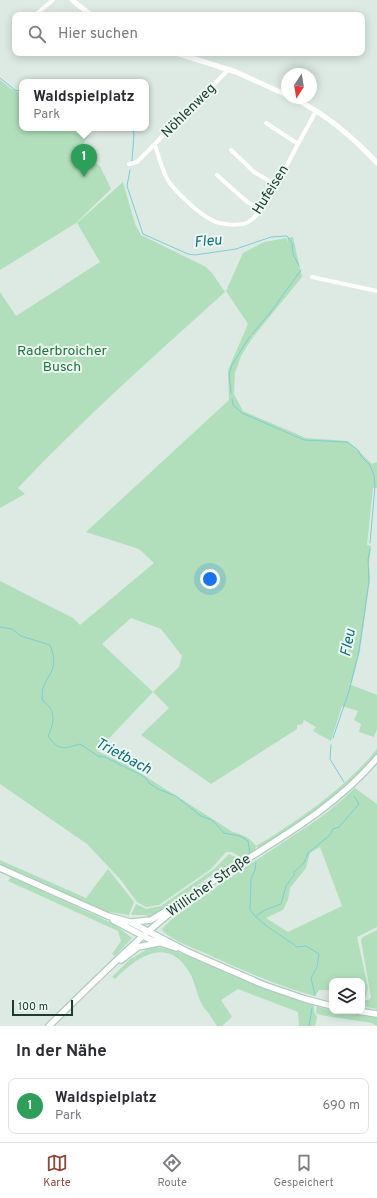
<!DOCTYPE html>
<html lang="de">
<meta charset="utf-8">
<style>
:root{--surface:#fff;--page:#f2f2f3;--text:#2b2b33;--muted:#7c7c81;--line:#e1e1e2;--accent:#8a473b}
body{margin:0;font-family:Overpass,sans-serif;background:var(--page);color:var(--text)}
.controls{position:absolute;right:12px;bottom:12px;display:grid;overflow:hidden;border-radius:8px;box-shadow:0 2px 10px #0003}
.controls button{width:36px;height:36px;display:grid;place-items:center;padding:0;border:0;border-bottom:1px solid var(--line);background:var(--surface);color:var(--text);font:20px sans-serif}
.compass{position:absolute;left:281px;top:68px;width:36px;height:36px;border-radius:50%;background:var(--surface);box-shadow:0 2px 10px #0003;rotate:192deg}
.scale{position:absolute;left:12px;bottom:10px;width:61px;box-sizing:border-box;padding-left:4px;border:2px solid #1c3b31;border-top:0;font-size:11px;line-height:14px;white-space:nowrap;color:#1c3b31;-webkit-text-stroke:3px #ecf7f1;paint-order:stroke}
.you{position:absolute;left:210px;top:579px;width:14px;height:14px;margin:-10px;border:3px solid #fff;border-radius:50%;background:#1a73e8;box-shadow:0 0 0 6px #1a73e833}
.badge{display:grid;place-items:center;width:26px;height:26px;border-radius:50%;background:var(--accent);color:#fff;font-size:13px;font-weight:700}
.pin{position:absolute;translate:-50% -33px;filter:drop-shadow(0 1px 2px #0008)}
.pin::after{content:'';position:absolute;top:21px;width:14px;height:12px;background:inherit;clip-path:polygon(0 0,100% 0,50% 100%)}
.popup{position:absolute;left:19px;top:79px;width:130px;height:52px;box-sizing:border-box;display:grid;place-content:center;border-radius:8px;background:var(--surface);filter:drop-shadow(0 1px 3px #0005);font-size:13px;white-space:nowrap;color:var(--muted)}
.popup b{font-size:15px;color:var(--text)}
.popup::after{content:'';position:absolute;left:50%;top:100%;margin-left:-8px;border:8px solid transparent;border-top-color:var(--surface)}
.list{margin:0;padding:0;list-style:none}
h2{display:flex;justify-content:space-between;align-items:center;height:52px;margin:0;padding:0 16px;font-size:17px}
h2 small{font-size:13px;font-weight:400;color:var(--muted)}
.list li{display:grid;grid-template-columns:26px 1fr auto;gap:12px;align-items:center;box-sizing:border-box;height:56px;margin:0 8px 8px;padding:0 8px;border:1px solid var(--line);border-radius:8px}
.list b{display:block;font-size:15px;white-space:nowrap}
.list p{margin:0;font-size:13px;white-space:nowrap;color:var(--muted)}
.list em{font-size:13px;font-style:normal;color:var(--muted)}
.icon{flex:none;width:22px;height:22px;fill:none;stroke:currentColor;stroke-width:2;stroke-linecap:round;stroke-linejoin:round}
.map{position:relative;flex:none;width:377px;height:1026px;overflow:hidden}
.search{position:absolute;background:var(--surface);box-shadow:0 2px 10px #0003;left:12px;right:12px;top:12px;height:44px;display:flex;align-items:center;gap:10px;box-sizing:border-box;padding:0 14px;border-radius:8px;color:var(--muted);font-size:15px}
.sheet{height:116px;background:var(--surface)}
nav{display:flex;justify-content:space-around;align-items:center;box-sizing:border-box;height:56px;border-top:1px solid var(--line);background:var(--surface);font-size:11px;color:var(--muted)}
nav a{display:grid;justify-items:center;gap:2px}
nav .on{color:var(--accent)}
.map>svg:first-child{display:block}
.green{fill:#b1dfbb;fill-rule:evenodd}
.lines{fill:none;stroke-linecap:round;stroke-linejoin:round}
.stream{stroke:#7ccdd7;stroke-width:1}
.secondary-casing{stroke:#aecbbf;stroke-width:8}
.minor{stroke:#fff;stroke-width:4}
.tertiary{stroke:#fff;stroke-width:5}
.secondary{stroke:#fff;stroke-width:5.5}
.labels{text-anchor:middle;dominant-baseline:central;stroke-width:4;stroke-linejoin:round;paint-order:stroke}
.street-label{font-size:14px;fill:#1c3b31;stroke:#ecf7f1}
.park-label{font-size:14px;fill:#22763f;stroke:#ecf7f1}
.water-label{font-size:15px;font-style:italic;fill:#116f7c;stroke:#ecf7f1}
</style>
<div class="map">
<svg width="377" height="1026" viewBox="0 0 377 1026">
<rect width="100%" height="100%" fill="#dceae3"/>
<path class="green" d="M 0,80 L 10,88 L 22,94 L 22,128 L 93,128 L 79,151 L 100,166 L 111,189 L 76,223 L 0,270 Z
M 123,182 L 135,224 L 141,235 L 206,267 L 212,273 L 225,292 C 155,355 83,419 18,488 L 25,494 L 0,508 L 0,292 L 16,316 L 100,262 L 77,223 Z
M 293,237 L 302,277 L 253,337 L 241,356 L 235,373 L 234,394 L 243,411 L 306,438 L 348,441 L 372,464 L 377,462 L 377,488 L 373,488 L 367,545 L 371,546 L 369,564 L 370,579 L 360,651 L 352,682 L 349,684 L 377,695 L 377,729 L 374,737 L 359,732 L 361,724 L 354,720 L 358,711 L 342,706 L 331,741 L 313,731 L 316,727 L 304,720 L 302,724 L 297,725 L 297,729 L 211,784 L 141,735 L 169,708 L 153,692 L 97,751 L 129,766 L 233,832 C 243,835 250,837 256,846 C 300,820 345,788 377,749 L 377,754 C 345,791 306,817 266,844 L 258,848 L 256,846 L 255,851 L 242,858 L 232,852 L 226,852 L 211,869 L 159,905 L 146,907 L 137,902 L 120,879 L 87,844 L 0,784 L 0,581 L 73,618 L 80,625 L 154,563 L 139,549 L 86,532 L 229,400 L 228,370 L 248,324 L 226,291 L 243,253 L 264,242 L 287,238 L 288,244 L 288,238 ZM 131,618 L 161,629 L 182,656 L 179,667 L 153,692 L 102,644 Z
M 355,788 L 377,804 L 377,927 L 357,937 L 368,987 L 366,997 L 362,997 L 362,981 L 332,981 L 332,990 L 319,990 L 315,996 C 277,986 242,970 205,953 C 191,947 173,941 162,930 C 166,917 297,834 318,819 C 331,810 343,799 355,788 ZM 320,847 L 342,906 L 288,932 L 266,918 L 283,910 L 288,900 L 290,888 L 306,868 L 310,853 Z
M 229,854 L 235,857 L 235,863 L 233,865 L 209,877 L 161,912 L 148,919 L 147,915 L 131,915 L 136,904 L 146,909 L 161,906 L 214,869 Z
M 0,860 L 86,898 L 108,869 L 134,902 L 129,915 L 108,912 L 0,864 Z
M 11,877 L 114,924 L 132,938 L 115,956 L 112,954 L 121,941 L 118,931 L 8,881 Z
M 377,930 L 377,1009 L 362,1006 L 362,1000 L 369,1000 L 371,997 L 361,940 L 363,937 Z
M 151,946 L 176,951 L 242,980 L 314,1005 L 314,1011 L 317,1017 L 315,1026 L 299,1026 L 298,1012 L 238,989 L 221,1000 L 232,1017 L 222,1026 L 217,1026 C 213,1020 209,1013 205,1009 C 198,1001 196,985 191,975 C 169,935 139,955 115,979 L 112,977 L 129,960 L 146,950 L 146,947 Z
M 317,1006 L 332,1011 L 377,1018 L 377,1026 L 372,1023 L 320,1015 L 316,1013 Z"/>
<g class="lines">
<path class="stream" d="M 0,78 L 15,90 L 22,91
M 132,128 L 134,134 L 132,161
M 130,170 L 127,186 L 143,234 L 188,254 L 195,255 L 236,249 L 271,237 L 287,236 L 292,243 L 293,254 L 299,266
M 252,334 L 270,313 L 301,270
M 231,393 L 229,375 L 232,365 L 250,336
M 232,399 L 233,405 L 242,413 L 304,440 L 347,442 L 358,450 L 362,457 L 369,464 L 374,475 L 375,486 L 370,543
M 0,627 L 12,629 L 21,636 L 50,645 C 63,676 37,678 43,701 C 57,710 54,724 48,736 C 59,751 63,749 80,744 L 98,756 L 105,757 L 145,777 L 149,783 L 158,789 L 176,796 L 201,816 L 212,820 L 224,833 L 240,836 L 248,841 L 250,853
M 333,738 L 349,691 L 359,651 L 369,581 L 368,560 L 370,549
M 331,745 L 330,759 L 344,782
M 256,863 L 255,870 L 251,879 L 250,910 C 262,926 282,935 297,947 L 306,946 L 319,954 L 317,967 L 311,978 L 315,995
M 256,916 L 265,910 L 281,904 L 286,886 L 294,875 L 294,872 L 304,863 L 308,853 L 330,835 L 333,829 L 339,827 L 359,804 L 354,796
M 309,1026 L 312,1008"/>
<g class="secondary-casing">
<path id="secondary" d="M 0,868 L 108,916 L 130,922 L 188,952 L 264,985 L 305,999 L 332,1006
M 113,920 L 149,939 L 176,948
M 132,922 L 151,920 L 185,899
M 121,960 L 138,947 L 158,943
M 357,1011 L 377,1014
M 49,1026 C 95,981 139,936 190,897 C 253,851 326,819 377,758"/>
</g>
<path class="minor" d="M 35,15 L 53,0
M 266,123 L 298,144 L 316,111
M 155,145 C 159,157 162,171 169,182 C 176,192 200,215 212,220 C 220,225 242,227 250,221 C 264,212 289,161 298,144
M 231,150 L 254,172 L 276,185
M 129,164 L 137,162 L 229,69
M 217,175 L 246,201 L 260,210
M 312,277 L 377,291"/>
<path class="tertiary" d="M 72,0 L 91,15
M 176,53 L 236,72 L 287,95
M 293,98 C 326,114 353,137 377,163"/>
<use href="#secondary" class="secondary"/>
</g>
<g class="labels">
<g class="street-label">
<text transform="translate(189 111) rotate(-45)">Nöhlenweg</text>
<text transform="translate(271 190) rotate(-58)">Hufeisen</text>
<text transform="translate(209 886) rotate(-35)">Willicher Straße</text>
</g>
<g class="park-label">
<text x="62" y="351">Raderbroicher<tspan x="62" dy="16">Busch</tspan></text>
</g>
<g class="water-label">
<text transform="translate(208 242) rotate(-6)">Fleu</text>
<text transform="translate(349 643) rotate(-79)">Fleu</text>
<text transform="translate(123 757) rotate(28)">Trietbach</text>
</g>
</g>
</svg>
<div class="controls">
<button><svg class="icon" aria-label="layers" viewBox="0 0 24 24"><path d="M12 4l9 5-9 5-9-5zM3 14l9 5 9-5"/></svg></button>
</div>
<svg class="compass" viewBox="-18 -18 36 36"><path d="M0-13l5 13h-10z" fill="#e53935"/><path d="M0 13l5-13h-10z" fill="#7c7c81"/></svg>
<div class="scale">100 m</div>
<div class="you"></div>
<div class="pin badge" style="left:84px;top:177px;background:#2e9e5b">1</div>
<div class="popup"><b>Waldspielplatz</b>Park</div>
<div class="search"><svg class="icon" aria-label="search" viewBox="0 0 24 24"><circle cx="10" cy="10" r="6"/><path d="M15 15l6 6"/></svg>Hier suchen</div>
</div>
<section class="sheet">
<h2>In der Nähe<small></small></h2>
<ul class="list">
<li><span class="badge" style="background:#2e9e5b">1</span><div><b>Waldspielplatz</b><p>Park</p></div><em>690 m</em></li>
</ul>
</section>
<nav>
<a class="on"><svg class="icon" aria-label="map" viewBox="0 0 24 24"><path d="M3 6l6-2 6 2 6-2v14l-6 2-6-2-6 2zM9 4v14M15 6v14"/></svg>Karte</a>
<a><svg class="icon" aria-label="directions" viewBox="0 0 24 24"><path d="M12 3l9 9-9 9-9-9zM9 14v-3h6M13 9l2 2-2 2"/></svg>Route</a>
<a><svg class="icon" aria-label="saved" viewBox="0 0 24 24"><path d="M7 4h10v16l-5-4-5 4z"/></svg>Gespeichert</a>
</nav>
